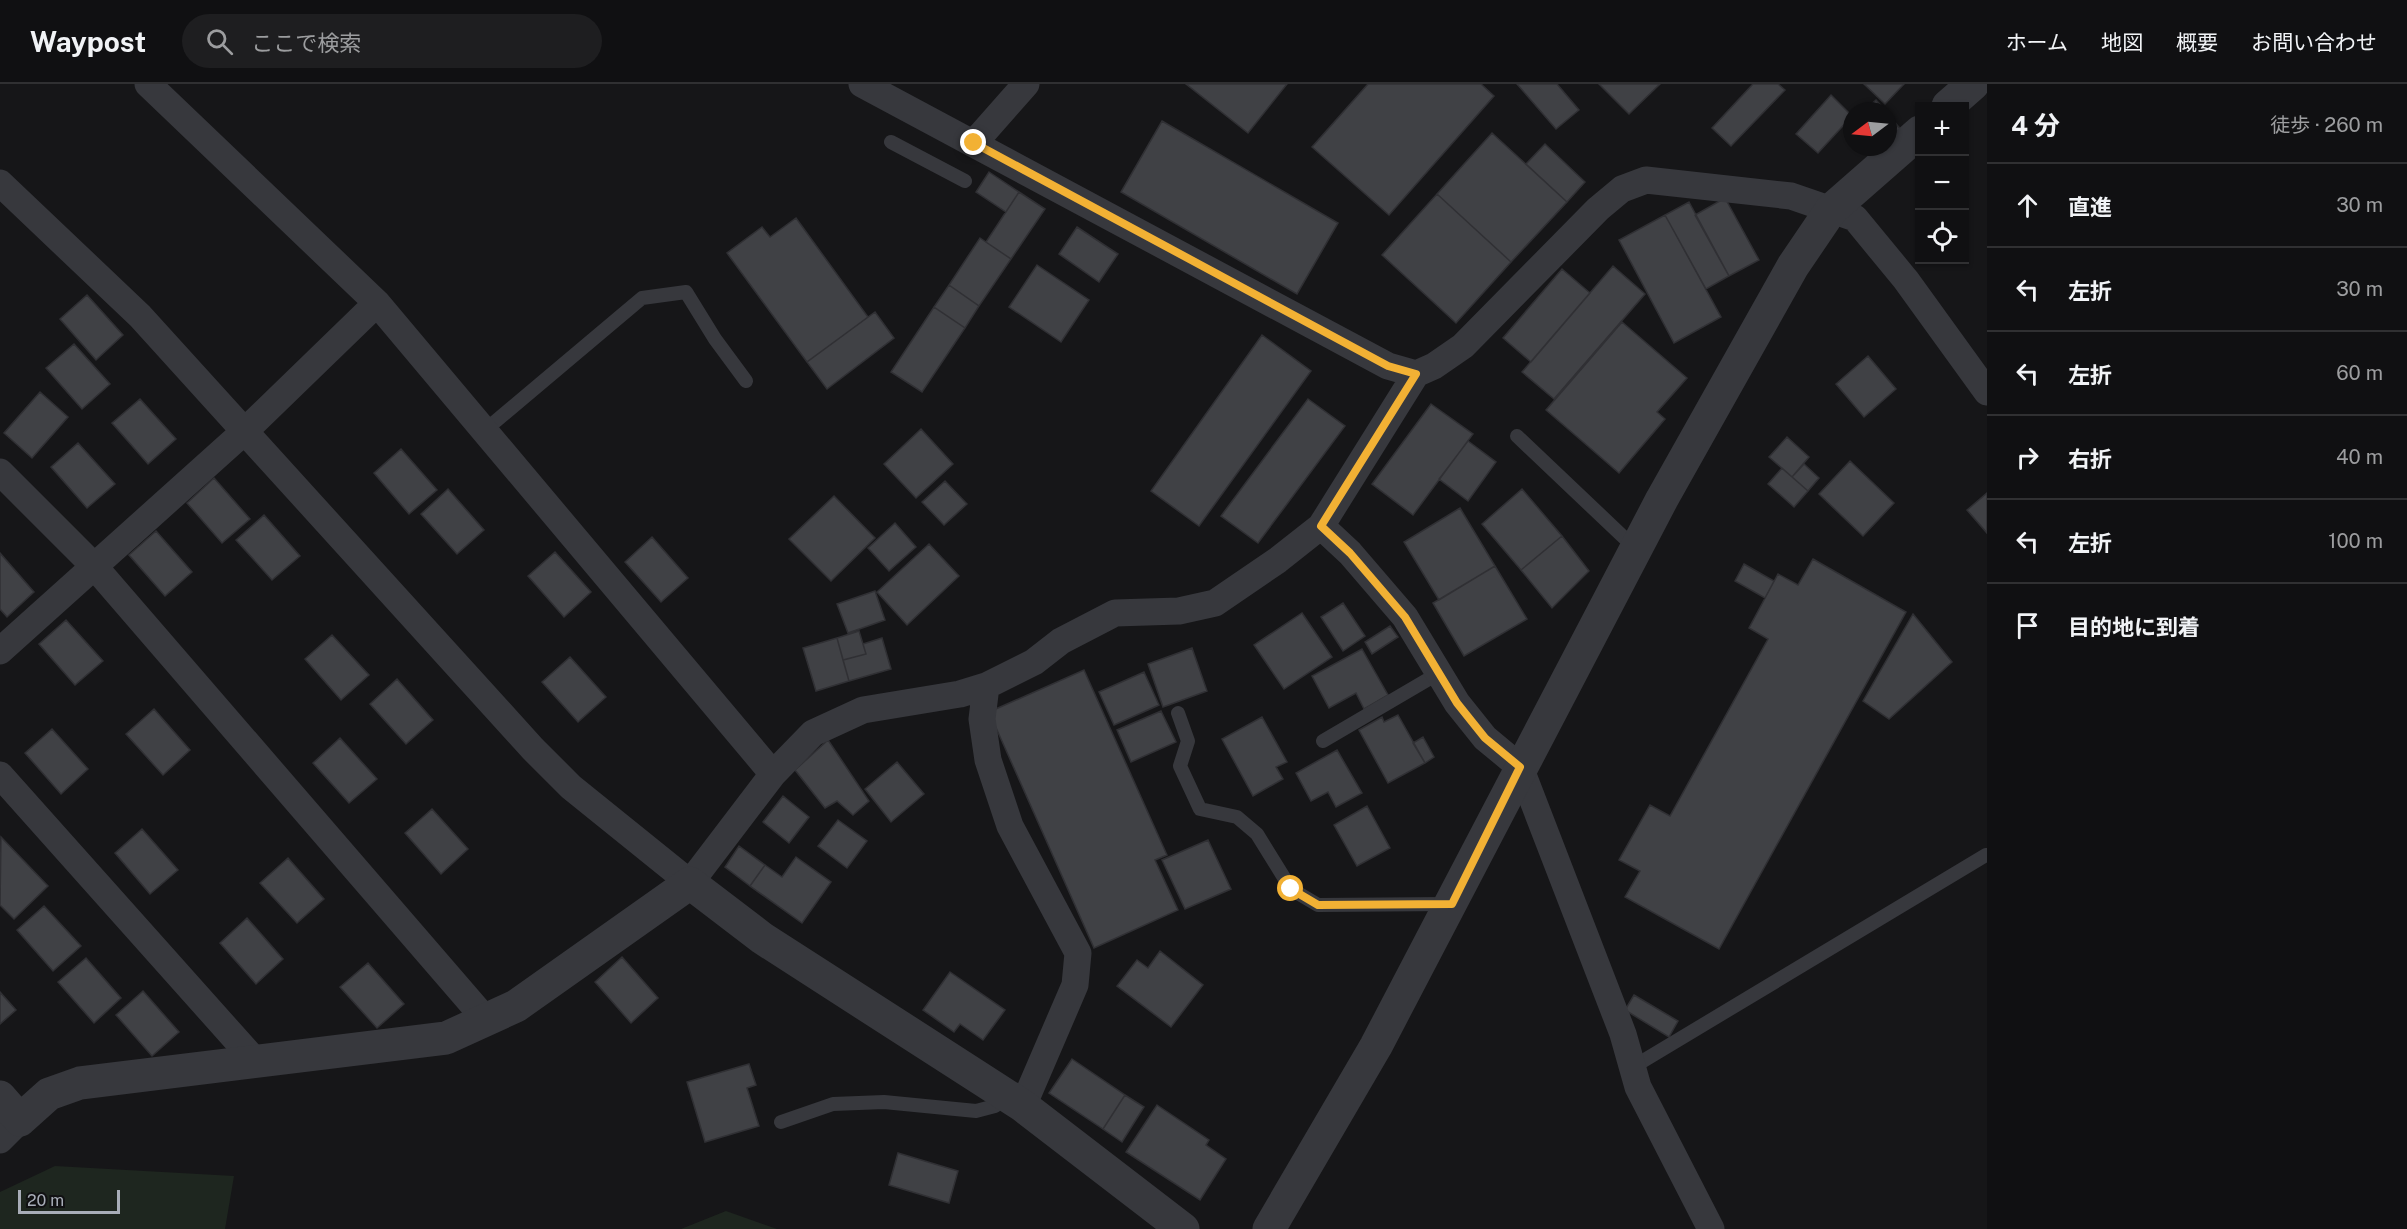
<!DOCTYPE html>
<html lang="ja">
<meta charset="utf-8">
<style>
:root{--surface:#101012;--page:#1e1e20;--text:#f1f3f6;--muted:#9c9d9f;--line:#303032}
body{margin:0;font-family:"Public Sans","Noto Sans JP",sans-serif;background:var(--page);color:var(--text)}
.controls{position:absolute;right:18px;top:18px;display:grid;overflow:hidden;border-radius:0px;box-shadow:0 2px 4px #0004}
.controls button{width:54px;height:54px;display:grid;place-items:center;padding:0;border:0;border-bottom:2px solid var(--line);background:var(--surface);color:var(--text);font:30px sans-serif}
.compass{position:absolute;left:1843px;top:18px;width:54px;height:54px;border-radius:50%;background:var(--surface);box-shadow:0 2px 4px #0004;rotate:254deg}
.scale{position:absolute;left:18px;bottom:15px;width:102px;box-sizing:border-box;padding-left:6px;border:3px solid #a8adb8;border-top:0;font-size:16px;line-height:21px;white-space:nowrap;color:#a8adb8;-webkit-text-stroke:4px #111113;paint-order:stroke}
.stop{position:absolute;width:18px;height:18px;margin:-14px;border:4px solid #f2b134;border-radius:50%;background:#fff}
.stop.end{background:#f2b134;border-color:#fff;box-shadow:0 2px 6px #0008}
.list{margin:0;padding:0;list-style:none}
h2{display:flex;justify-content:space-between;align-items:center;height:78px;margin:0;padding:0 24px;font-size:26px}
h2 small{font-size:20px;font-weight:400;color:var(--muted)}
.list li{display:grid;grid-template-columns:39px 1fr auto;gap:18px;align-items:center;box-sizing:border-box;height:84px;padding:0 24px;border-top:2px solid var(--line)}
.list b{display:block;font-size:22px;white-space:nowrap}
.list em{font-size:20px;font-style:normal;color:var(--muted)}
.icon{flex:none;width:33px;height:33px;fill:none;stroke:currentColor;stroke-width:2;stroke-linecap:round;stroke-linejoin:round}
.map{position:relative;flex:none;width:1987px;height:1145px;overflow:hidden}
header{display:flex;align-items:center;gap:36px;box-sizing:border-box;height:84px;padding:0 30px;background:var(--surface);border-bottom:2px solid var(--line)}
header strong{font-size:28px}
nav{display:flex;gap:33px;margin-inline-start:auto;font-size:21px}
.search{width:420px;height:54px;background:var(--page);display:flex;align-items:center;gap:15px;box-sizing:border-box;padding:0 21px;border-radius:33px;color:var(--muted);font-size:22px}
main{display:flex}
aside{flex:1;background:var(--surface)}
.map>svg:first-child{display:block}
.green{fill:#1e261f}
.building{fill:#404145;stroke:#303034;stroke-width:1.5}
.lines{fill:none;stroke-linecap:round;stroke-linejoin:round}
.service{stroke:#37383d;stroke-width:14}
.minor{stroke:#37383d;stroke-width:27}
.tertiary{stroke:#37383d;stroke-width:33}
.route{stroke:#f2b134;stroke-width:8}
</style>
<header>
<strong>Waypost</strong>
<div class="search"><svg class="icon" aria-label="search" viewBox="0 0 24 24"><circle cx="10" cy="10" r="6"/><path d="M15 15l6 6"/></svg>ここで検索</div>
<nav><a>ホーム</a><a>地図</a><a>概要</a><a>お問い合わせ</a></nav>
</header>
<main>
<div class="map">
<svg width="1987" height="1145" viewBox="0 0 1987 1145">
<rect width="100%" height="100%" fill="#161618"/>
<path class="green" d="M 55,1082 L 234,1092 L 225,1145 L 0,1145 L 0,1108 Z
M 726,1127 L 777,1145 L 681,1145 Z"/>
<path class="building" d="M 1186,0 L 1287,0 L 1248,49 Z
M 1368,0 L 1481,0 L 1494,12 L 1389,131 L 1312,63 Z
M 1517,0 L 1557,0 L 1579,26 L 1556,45 Z
M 1599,0 L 1660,0 L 1629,30 Z
M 1753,0 L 1778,0 L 1785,6 L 1731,62 L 1712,44 Z
M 1864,0 L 1904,0 L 1885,20 Z
M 1831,11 L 1852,32 L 1818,69 L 1796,50 Z
M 1876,16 L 1886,27 L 1863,27 Z
M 1888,30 L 1902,47 L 1888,58 Z
M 1162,37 L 1338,139 L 1297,210 L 1121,108 Z
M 1492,49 L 1567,118 L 1511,178 L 1437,110 Z
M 1545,60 L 1585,98 L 1567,118 L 1526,80 Z
M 989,88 L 1019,108 L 1006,128 L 976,108 Z
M 1019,108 L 1045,125 L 1011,175 L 986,158 Z
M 1437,110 L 1511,178 L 1456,239 L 1382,171 Z
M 1725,114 L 1759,176 L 1729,192 L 1695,131 Z
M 1689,118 L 1729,192 L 1706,205 L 1665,131 Z
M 1665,131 L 1721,233 L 1674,259 L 1619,156 Z
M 796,134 L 868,233 L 807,278 L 727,169 L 762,143 L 770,153 Z
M 1077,143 L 1118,170 L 1099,198 L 1059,170 Z
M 980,154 L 1011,175 L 979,222 L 949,201 Z
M 1037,181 L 1089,216 L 1061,258 L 1009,223 Z
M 1613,182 L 1645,210 L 1554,315 L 1522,288 Z
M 1562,185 L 1590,209 L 1531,278 L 1503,254 Z
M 949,201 L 979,222 L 965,244 L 934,223 Z
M 87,211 L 123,251 L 96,276 L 60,235 Z
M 934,223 L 965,244 L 922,308 L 891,288 Z
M 875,228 L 894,254 L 827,305 L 807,278 Z
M 1622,238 L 1687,294 L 1657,328 L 1665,335 L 1619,389 L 1546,326 Z
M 1262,251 L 1311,287 L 1199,442 L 1151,407 Z
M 74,260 L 110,300 L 82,325 L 46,284 Z
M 1868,272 L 1896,305 L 1864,333 L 1836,300 Z
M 40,308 L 68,333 L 32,374 L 4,349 Z
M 140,315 L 176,355 L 148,380 L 112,339 Z
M 1308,315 L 1345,342 L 1258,459 L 1221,432 Z
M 1431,320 L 1473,350 L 1413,431 L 1372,400 Z
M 921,345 L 953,380 L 916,414 L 884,380 Z
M 1787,353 L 1809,373 L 1792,393 L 1769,373 Z
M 1468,357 L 1496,378 L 1468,417 L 1439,395 Z
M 78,359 L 115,400 L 87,424 L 51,383 Z
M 401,365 L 437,406 L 409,430 L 374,389 Z
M 1850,377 L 1894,419 L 1863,452 L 1819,410 Z
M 1804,380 L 1819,394 L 1808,407 L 1792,393 Z
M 1782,384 L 1808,407 L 1794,423 L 1768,400 Z
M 214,394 L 250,435 L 222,459 L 187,419 Z
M 945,397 L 967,420 L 944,441 L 922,418 Z
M 448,405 L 484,446 L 457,470 L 421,430 Z
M 1522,405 L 1562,452 L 1521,486 L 1482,440 Z
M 1987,409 L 1987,449 L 1967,426 Z
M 834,412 L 875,454 L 831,497 L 789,455 Z
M 1460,424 L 1495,482 L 1439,516 L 1404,458 Z
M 264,431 L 300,472 L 272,496 L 236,456 Z
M 895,439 L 916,463 L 889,487 L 868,464 Z
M 156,447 L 192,488 L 165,512 L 129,471 Z
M 1562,452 L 1589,487 L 1552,524 L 1521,486 Z
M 652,453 L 688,494 L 661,518 L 625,478 Z
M 929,460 L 959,492 L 907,541 L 877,508 Z
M 555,468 L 591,508 L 564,533 L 528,492 Z
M 0,469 L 34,508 L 7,533 L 0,525 Z
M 1813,475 L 1906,528 L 1719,865 L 1625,813 L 1640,787 L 1619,776 L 1650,721 L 1670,732 L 1768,555 L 1749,544 L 1778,490 L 1798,501 Z
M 1744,480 L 1774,497 L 1765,514 L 1735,497 Z
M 1495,482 L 1527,535 L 1464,572 L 1433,519 Z
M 875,507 L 885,536 L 848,549 L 837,520 Z
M 1343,519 L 1365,552 L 1343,567 L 1321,533 Z
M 1302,529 L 1332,573 L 1284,605 L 1254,561 Z
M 1913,530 L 1952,578 L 1889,635 L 1863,617 Z
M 66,536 L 103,577 L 75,601 L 39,560 Z
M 1390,542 L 1398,553 L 1372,570 L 1365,558 Z
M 859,547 L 866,570 L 843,576 L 837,554 Z
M 332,551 L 369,591 L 341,616 L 305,575 Z
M 837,554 L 849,597 L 816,607 L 803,564 Z
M 882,554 L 891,585 L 849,597 L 843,576 L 866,570 L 863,560 Z
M 1192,564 L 1207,607 L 1163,623 L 1148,580 Z
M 1362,565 L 1388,611 L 1364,625 L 1356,609 L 1329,624 L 1312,592 Z
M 570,573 L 606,613 L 578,638 L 542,598 Z
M 1084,586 L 1167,771 L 1155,776 L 1178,826 L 1094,864 L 989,628 Z
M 1144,588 L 1159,621 L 1114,641 L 1099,608 Z
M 397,595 L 433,636 L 406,660 L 370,620 Z
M 154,625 L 190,666 L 163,691 L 126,650 Z
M 1161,627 L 1176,658 L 1131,678 L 1117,646 Z
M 1398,631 L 1425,679 L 1388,699 L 1359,646 L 1382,633 L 1384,638 Z
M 1262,633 L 1287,678 L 1276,683 L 1283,695 L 1253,712 L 1222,655 Z
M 52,645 L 88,685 L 61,710 L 25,669 Z
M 1423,653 L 1434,673 L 1425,679 L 1413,659 Z
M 340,654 L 377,695 L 349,719 L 313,679 Z
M 828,656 L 869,717 L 853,731 L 837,717 L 825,724 L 795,686 Z
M 1337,666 L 1362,709 L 1336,723 L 1328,708 L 1311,717 L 1296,689 Z
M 897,678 L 924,710 L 891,738 L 865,705 Z
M 783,712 L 809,733 L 789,759 L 763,738 Z
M 1367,722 L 1390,764 L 1357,782 L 1334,741 Z
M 432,725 L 468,765 L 441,790 L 405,749 Z
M 838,736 L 867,757 L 847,784 L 818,762 Z
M 142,745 L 178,786 L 150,810 L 115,769 Z
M 1,753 L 48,802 L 14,835 L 0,821 Z
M 1208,756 L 1231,805 L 1185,825 L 1162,776 Z
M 739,762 L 765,781 L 750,802 L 725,783 Z
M 796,773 L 831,798 L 802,839 L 750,802 L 765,781 L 782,793 Z
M 288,774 L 324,815 L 297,839 L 260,799 Z
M 44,822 L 81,862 L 53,887 L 17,846 Z
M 247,834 L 283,875 L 256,900 L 220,859 Z
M 1160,867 L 1203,901 L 1171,943 L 1117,902 L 1137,876 L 1148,884 Z
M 622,873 L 658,914 L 631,939 L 595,898 Z
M 86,874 L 121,914 L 94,939 L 58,898 Z
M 368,879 L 404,920 L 377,944 L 340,903 Z
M 950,888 L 1005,926 L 983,956 L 960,940 L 954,948 L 923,926 Z
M 143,907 L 179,948 L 152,972 L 116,931 Z
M 0,908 L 16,926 L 0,940 Z
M 1634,911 L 1678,937 L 1669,953 L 1625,926 Z
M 1072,975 L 1125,1011 L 1103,1045 L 1049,1009 Z
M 749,980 L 756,1001 L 747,1004 L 759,1042 L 705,1058 L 687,998 Z
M 1125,1011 L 1144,1023 L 1122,1058 L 1103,1045 Z
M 1157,1021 L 1209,1056 L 1206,1061 L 1226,1075 L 1200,1116 L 1126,1068 Z
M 898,1069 L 958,1087 L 949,1119 L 889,1101 Z"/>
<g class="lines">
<path class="service" d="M 891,58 L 965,97
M 484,347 L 642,214 L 686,208 L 715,255 L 746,297
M 1517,352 L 1635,464
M 1178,629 L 1188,657 L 1180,682 L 1200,725 L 1237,733 L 1257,750 L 1291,805 L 1318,821 L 1450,820
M 1323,657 L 1439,589
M 1633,983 L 1986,771
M 781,1038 L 833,1020 L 884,1018 L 976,1027 L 995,1022 L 1005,1012"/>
<path class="minor" d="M 148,0 L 377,219 L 773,690
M 862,0 L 1388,282 L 1416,290
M 974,59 L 1026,0
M 0,99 L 140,232 L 533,665 L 571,703 L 690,799 L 773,690 L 813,649 L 863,626 L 960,610 L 986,602 L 1034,578 L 1061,557 L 1115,529 L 1179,527 L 1215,519 L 1278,476 L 1321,442 L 1416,290 L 1434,282 L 1463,262 L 1598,125 L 1622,105 L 1646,96 L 1791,112 L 1855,134 L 1906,196 L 1987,308
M 0,388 L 94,482 L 487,937
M 1321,442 L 1350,469 L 1405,533 L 1457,619 L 1485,654 L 1520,683 L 1623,950 L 1638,1003 L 1711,1145
M 0,567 L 246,346 L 377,219
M 986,602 L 982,635 L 988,676 L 1010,742 L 1078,869 L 1075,901 L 1023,1022
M 0,691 L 257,979
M 0,1056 L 20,1036"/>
<path class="tertiary" d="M 1948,22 L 1973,0
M 0,1013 L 20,1036 L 49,1010 L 80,999 L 446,954 L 516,922 L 690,799 L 762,854 L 1023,1022 L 1183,1145
M 1269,1145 L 1376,962 L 1662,415 L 1793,182 L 1831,126 L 1920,48"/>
</g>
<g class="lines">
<path class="route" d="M 974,59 L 1388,282 L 1416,290 L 1321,442 L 1350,469 L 1405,533 L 1457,619 L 1485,654 L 1520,683 L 1452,820 L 1318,821 L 1291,805"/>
</g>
</svg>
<div class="controls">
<button>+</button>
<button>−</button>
<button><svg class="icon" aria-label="locate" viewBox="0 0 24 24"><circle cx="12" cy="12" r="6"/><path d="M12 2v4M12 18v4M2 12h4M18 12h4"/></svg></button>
</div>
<svg class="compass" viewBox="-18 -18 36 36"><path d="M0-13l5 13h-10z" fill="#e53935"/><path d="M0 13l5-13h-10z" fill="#9c9d9f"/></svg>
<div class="scale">20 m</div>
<div class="stop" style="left:1291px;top:805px"></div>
<div class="stop end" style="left:974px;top:59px"></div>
</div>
<aside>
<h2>4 分<small>徒歩 · 260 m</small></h2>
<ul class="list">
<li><svg class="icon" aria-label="ahead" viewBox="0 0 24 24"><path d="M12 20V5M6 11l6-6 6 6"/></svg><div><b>直進</b></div><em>30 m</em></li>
<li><svg class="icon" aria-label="left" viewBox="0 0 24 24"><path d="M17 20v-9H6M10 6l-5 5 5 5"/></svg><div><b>左折</b></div><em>30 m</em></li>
<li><svg class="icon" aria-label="left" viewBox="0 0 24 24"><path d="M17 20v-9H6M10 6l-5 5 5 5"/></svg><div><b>左折</b></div><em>60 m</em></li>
<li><svg class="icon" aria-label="right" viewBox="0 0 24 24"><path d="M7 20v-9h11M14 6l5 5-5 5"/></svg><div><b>右折</b></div><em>40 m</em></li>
<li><svg class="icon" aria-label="left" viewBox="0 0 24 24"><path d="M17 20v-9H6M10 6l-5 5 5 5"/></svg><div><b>左折</b></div><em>100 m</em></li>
<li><svg class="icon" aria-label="arrive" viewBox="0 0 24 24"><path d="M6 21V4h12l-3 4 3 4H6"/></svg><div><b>目的地に到着</b></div></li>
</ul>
</aside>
</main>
